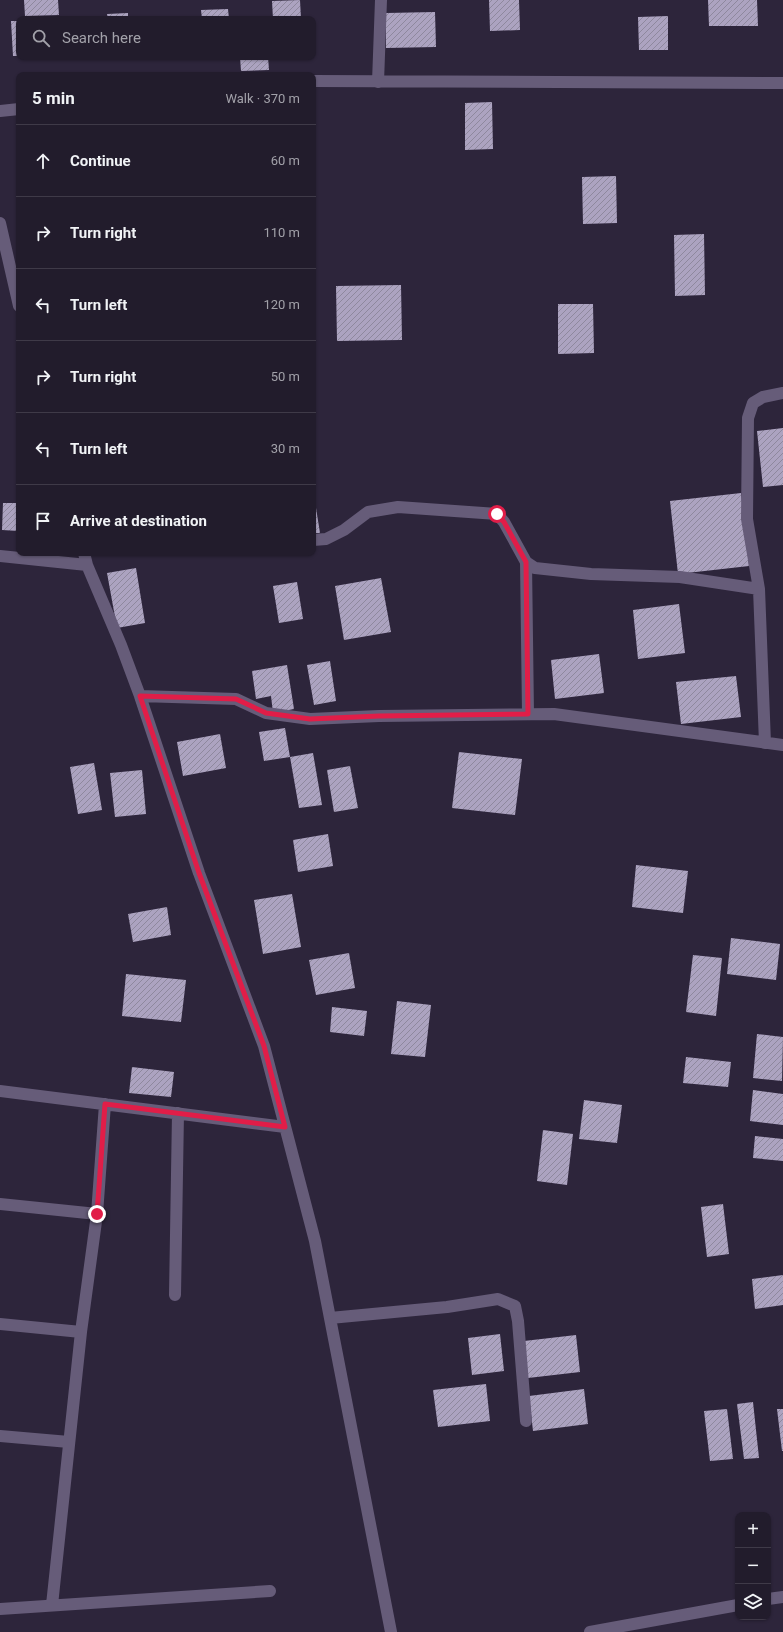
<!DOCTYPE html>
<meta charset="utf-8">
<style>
:root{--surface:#221c2c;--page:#2a2534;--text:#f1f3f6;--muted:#a2a1a9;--line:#3f3a48}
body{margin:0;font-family:Roboto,sans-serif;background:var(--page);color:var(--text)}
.controls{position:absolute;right:12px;bottom:12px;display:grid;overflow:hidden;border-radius:8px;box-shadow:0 1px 3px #0004}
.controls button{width:36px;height:36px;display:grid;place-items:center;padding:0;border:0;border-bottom:1px solid var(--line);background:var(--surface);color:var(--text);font:20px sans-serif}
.stop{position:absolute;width:12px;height:12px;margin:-9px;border:3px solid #e11d48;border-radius:50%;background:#fff}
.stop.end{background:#e11d48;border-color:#fff;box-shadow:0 1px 4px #0008}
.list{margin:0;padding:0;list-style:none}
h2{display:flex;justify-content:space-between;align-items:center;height:52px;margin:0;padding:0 16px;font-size:17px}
h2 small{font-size:13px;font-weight:400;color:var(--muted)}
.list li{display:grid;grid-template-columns:26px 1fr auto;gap:12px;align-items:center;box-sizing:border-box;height:72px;padding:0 16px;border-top:1px solid var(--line)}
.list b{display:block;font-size:15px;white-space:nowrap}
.list em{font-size:13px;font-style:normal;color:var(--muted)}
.icon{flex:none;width:22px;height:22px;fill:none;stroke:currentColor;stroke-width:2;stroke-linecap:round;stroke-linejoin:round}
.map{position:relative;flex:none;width:783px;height:1632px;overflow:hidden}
.search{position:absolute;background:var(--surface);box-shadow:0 1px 3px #0004;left:16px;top:16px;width:300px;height:44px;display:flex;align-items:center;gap:10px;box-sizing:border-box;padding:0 14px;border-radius:8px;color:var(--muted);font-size:15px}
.panel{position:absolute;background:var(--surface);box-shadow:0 1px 3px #0004;left:16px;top:72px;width:300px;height:484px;border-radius:8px}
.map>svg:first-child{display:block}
.building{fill:url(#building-hatch)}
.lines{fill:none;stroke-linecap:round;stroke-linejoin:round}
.street{stroke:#665c79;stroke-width:12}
.route{stroke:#e11d48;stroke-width:5}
</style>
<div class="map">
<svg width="783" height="1632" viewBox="0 0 783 1632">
<defs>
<pattern id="building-hatch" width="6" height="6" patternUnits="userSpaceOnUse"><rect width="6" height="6" fill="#aca3c0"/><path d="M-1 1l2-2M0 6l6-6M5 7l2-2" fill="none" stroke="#8e889d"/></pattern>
</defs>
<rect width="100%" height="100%" fill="#2d253b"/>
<path class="building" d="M 24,0 L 58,0 L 59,15 L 25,16 Z
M 300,0 L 301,19 L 273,19 L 272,1 Z
M 489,0 L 519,0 L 520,30 L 490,31 Z
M 708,0 L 757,0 L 758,26 L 709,26 Z
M 228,9 L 229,19 L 202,19 L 201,10 Z
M 435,12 L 436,47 L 386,48 L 386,13 Z
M 128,13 L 128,19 L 108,19 L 107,14 Z
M 668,16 L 668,50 L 639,50 L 638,17 Z
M 11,21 L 19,21 L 19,56 L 13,56 Z
M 240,57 L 268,57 L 269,70 L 241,71 Z
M 492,102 L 493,149 L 465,150 L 465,103 Z
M 616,176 L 617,223 L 583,224 L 582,177 Z
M 704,234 L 705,295 L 675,296 L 674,235 Z
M 401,285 L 402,340 L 337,341 L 336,286 Z
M 558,304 L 593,304 L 594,353 L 558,354 Z
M 783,428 L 783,485 L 763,487 L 757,431 Z
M 313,489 L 320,533 L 313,533 Z
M 741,493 L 749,566 L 678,574 L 670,501 Z
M 3,503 L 19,503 L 19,531 L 2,530 Z
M 136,568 L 145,623 L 117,628 L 107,573 Z
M 381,578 L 391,632 L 344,640 L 335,586 Z
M 297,582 L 303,619 L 279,623 L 273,586 Z
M 679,604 L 685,653 L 638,659 L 633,610 Z
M 599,654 L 604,693 L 555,699 L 551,660 Z
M 330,661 L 336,701 L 314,705 L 307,665 Z
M 287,665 L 294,709 L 273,713 L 271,696 L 256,699 L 252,671 Z
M 736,676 L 741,717 L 681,724 L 676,682 Z
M 285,728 L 290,757 L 313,753 L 322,805 L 299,808 L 290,757 L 264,761 L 259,732 Z
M 220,734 L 226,768 L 183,776 L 177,742 Z
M 459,752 L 522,759 L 515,815 L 452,808 Z
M 94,763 L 102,810 L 78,814 L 70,767 Z
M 350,766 L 358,808 L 334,812 L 327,770 Z
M 142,770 L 146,814 L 115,817 L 110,773 Z
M 328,834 L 333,866 L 298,872 L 293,840 Z
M 636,865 L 688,871 L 683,913 L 632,907 Z
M 292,894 L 301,947 L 263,954 L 254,900 Z
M 167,907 L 171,935 L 133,942 L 128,914 Z
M 731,938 L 780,944 L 776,980 L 727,974 Z
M 349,953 L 355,988 L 316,995 L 309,960 Z
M 693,955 L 722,958 L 716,1016 L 686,1012 Z
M 126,974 L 186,980 L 181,1022 L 122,1016 Z
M 397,1001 L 431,1005 L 425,1057 L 391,1054 Z
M 332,1007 L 367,1011 L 364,1036 L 330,1032 Z
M 757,1034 L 783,1037 L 782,1081 L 753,1078 Z
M 686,1057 L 731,1062 L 728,1087 L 683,1083 Z
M 132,1067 L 174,1072 L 171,1097 L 129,1093 Z
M 753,1090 L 783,1094 L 783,1125 L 750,1121 Z
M 584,1100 L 622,1105 L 617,1143 L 579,1139 Z
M 543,1130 L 573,1134 L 567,1185 L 537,1181 Z
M 755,1136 L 783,1139 L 783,1161 L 753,1158 Z
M 723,1204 L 729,1254 L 707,1257 L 701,1207 Z
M 783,1275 L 783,1305 L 755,1309 L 752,1279 Z
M 500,1334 L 504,1371 L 472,1375 L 468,1338 Z
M 576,1335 L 580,1372 L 528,1378 L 524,1341 Z
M 486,1384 L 490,1421 L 438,1427 L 433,1390 Z
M 584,1389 L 588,1424 L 533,1431 L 529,1396 Z
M 753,1402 L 759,1458 L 744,1459 L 737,1404 Z
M 727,1409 L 733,1459 L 710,1461 L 704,1411 Z
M 777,1409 L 783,1409 L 783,1451 L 782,1451 Z"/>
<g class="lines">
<path class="street" d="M 313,81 L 783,83
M 378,82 L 381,0
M 0,111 L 19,109
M 0,223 L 19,306
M 313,540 L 326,539 L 344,530 L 368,512 L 398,507 L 497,514 L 504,522 L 526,562 L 535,568 L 591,574 L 680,577 L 759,589 L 765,743
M 84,553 L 87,565 L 121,645 L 140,696 L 199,873 L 264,1046 L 315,1241 L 391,1632
M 0,556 L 87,565
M 526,562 L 528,714
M 759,589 L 747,519 L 748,418 L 753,403 L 763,397 L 783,393
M 140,696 L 236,699 L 266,713 L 310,719 L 379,716 L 554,714 L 783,745
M 0,1091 L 285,1127
M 0,1204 L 97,1214
M 175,1295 L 178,1113
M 330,1318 L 447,1307 L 498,1299 L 515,1306 L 518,1321 L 526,1421
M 0,1324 L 81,1332
M 0,1436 L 69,1442
M 768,1599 L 783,1597
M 52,1605 L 81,1332 L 97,1214 L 105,1104
M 0,1609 L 270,1591
M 590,1632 L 738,1605"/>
</g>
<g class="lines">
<path class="route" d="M 97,1214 L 105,1104 L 285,1127 L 264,1046 L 199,873 L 140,696 L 236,699 L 266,713 L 310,719 L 379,716 L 528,714 L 526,562 L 504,522 L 497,514"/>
</g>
</svg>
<div class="controls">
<button>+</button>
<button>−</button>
<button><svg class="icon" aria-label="layers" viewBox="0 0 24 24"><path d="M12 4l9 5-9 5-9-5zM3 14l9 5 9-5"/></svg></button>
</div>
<div class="stop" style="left:497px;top:514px"></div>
<div class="stop end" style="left:97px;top:1214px"></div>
<div class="search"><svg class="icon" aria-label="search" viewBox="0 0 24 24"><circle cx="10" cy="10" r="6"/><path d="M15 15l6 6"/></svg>Search here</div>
<section class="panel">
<h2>5 min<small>Walk · 370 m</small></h2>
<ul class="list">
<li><svg class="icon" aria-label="ahead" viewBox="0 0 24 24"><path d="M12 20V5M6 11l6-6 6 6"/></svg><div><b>Continue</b></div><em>60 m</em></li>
<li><svg class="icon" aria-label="right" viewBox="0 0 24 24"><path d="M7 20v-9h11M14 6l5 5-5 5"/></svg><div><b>Turn right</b></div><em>110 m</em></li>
<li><svg class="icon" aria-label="left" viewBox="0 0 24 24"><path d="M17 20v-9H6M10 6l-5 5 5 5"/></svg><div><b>Turn left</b></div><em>120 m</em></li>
<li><svg class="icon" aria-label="right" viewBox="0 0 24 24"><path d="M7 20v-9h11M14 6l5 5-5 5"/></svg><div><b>Turn right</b></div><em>50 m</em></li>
<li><svg class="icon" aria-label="left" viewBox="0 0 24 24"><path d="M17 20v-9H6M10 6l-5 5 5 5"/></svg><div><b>Turn left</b></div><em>30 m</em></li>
<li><svg class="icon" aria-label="arrive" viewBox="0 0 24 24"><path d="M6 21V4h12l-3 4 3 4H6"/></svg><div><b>Arrive at destination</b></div></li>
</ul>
</section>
</div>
